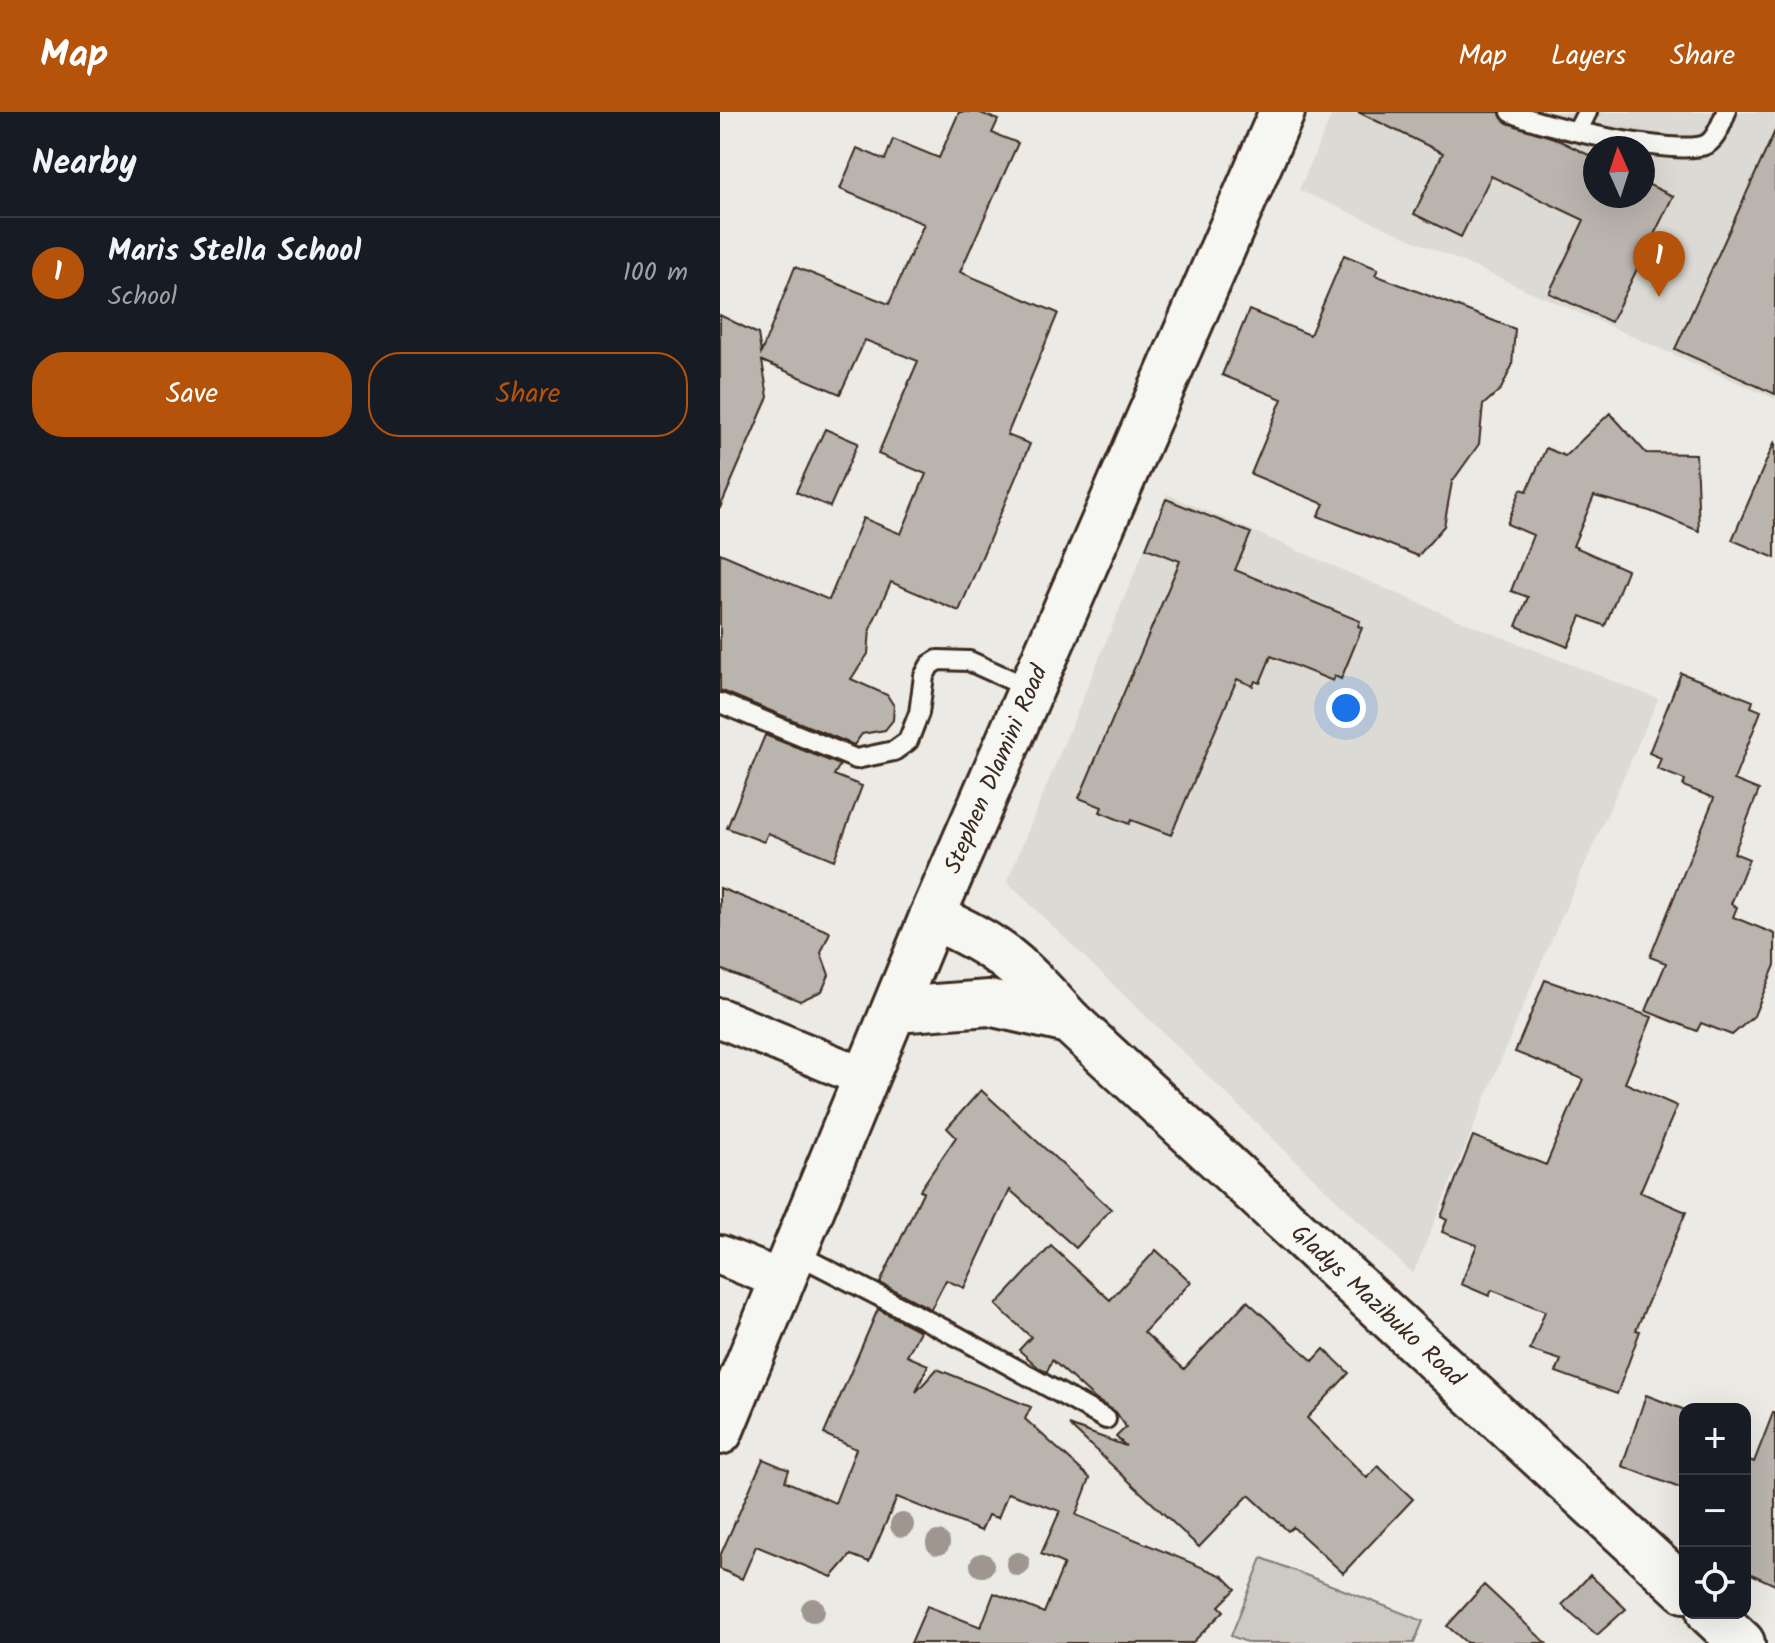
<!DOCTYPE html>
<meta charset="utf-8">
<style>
:root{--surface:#171b24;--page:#20242c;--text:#f1f3f6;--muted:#9ea1a6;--line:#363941;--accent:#b45309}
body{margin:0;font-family:Kalam,sans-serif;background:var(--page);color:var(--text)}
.controls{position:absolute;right:24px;bottom:24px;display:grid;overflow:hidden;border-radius:16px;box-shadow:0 8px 32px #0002}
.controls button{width:72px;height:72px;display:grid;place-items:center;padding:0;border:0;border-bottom:2px solid var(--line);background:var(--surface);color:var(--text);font:40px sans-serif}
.compass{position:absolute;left:863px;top:24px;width:72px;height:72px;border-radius:50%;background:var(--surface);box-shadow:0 8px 32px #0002;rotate:357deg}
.you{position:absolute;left:626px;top:596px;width:28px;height:28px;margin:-20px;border:6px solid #fff;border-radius:50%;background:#1a73e8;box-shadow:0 0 0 12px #1a73e833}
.badge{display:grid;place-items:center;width:52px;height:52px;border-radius:50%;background:var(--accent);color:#fff;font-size:26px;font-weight:700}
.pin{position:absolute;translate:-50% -66px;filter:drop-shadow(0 2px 4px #0008)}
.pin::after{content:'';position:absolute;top:42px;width:28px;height:24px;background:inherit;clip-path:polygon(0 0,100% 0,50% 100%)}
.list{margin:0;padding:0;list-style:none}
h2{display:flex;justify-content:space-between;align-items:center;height:104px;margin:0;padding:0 32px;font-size:34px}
h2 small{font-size:26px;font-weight:400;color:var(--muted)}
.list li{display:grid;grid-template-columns:52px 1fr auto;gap:24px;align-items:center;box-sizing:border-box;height:112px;padding:0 32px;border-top:2px solid var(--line)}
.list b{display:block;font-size:30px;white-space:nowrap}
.list p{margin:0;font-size:26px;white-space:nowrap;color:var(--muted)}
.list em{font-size:26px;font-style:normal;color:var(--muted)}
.actions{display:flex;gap:16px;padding:24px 32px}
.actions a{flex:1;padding:18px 0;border:2px solid var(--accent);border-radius:32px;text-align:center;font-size:28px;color:var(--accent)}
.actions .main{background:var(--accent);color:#fff}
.icon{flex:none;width:44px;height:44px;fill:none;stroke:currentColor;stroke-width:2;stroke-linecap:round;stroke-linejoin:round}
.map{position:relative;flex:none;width:1055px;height:1531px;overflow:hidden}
header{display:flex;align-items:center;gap:48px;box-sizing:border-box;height:112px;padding:0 40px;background:var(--accent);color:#fff}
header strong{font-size:38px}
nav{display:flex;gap:44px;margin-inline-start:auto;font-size:28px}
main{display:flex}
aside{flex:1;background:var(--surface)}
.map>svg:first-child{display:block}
.built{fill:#dcdad4;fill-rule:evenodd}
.green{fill:#cdcac4;stroke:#847a71;stroke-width:2}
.building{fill:#bab4ae;stroke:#3b2a1e;stroke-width:2}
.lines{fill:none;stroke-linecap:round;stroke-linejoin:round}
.service-casing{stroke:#3b2a1e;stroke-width:24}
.minor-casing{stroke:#3b2a1e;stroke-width:44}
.tertiary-casing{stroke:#3b2a1e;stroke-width:50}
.service{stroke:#f6f6f2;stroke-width:18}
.minor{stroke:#f6f6f2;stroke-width:38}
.tertiary{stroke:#f6f6f2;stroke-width:44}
.tree{fill:#9f968f}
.labels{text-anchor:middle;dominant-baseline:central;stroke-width:6;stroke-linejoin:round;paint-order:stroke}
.street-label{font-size:24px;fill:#3b2a1e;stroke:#f6f6f2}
</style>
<header>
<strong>Map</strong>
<nav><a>Map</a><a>Layers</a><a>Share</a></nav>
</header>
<main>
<aside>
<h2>Nearby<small></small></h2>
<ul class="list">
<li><span class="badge">1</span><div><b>Maris Stella School</b><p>School</p></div><em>100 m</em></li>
</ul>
<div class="actions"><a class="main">Save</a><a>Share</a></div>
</aside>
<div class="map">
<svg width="1055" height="1531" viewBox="0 0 1055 1531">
<rect width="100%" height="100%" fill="#ebeae5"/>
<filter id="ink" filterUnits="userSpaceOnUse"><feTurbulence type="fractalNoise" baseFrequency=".0125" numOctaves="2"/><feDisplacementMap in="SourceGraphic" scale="16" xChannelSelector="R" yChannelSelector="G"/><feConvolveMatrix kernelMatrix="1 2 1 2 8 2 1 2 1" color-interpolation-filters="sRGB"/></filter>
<g filter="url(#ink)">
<path class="built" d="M 613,0 L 1055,0 L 1055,287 L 579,78 ZM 875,36 L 923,36 L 923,84 L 875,84 Z
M 447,382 L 736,507 L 938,587 L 816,863 L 693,1162 L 287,770 Z"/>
<path class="green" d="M 542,1446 L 703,1509 L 694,1531 L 529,1531 L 511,1524 Z"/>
<path class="building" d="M 239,0 L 258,0 L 278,8 L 272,21 L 298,31 L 240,160 L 338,201 L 287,323 L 310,332 L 239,499 L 171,470 L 150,517 L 148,542 L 131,567 L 167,583 L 174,594 L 173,608 L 165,618 L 142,622 L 134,633 L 0,578 L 0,441 L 109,488 L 143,406 L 181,422 L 206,362 L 158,342 L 198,249 L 145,228 L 120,282 L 42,249 L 48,285 L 0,396 L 0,203 L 38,222 L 41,241 L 75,155 L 169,192 L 204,112 L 120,77 L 137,36 L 165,48 L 173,27 L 219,46 Z
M 638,0 L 779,0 L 787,11 L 834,26 L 875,46 L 875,84 L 923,84 L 923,70 L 953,84 L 891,210 L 829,181 L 864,108 L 771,64 L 741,125 L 694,102 L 723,41 Z
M 1055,19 L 1055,282 L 955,237 Z
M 624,143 L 658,157 L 655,163 L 795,217 L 792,254 L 781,277 L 763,293 L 759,332 L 732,370 L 724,414 L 698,444 L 598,404 L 604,392 L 531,362 L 562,287 L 502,263 L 529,198 L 590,223 Z
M 890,301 L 926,341 L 976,342 L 979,419 L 930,399 L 874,384 L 853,434 L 907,458 L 885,514 L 861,504 L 848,535 L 796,514 L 808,485 L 791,479 L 813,423 L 787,412 L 801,377 L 807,379 L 826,336 L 845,344 Z
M 105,317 L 138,331 L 110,395 L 76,380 Z
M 1055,329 L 1055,446 L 1012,428 Z
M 446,387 L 531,421 L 515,458 L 640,509 L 638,514 L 642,516 L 621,567 L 615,564 L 613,569 L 551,544 L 540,571 L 535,569 L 533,574 L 517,567 L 451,723 L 411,708 L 409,712 L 380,700 L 382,695 L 359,686 L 460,449 L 426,436 Z
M 961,561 L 1033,589 L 1031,595 L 1041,599 L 1014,668 L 1039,678 L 1014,741 L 1029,747 L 1011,792 L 1017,795 L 1013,805 L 1055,822 L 1055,853 L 1034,904 L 1012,923 L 981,911 L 977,919 L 926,899 L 946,851 L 930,845 L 994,686 L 963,674 L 965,668 L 937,657 L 941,646 L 929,641 Z
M 45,623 L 120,653 L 114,663 L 142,674 L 114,748 L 48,721 L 44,730 L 7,716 Z
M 0,776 L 110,820 L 101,841 L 109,863 L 102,879 L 80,889 L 0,857 Z
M 825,868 L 932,905 L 905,971 L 957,994 L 920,1080 L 966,1100 L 916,1218 L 920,1219 L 897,1282 L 836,1260 L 841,1248 L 810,1238 L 825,1199 L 772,1178 L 769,1184 L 741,1172 L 757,1133 L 722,1120 L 727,1108 L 721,1105 L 753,1024 L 826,1053 L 863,967 L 795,940 Z
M 261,978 L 391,1097 L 356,1136 L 290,1078 L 244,1176 L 226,1168 L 211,1197 L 160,1171 L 203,1080 L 200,1078 L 236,1025 L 227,1016 Z
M 331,1134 L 390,1188 L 436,1138 L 471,1170 L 424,1220 L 464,1257 L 527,1189 L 593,1249 L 604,1237 L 629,1261 L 587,1306 L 647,1366 L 658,1354 L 693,1387 L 623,1461 L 573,1415 L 568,1419 L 529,1383 L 479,1435 L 349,1313 L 406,1334 L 396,1325 L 406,1315 L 396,1300 L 375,1287 L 332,1248 L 327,1260 L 320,1257 L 299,1238 L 311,1225 L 276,1193 Z
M 158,1197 L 200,1219 L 187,1244 L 208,1253 L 196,1280 L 217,1257 L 311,1295 L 305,1307 L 370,1366 L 356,1403 L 503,1464 L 516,1477 L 499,1494 L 504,1499 L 472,1531 L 191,1531 L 207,1494 L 261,1515 L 274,1481 L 324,1501 L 344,1452 L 321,1442 L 340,1399 L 288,1381 L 278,1406 L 268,1403 L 261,1419 L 177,1385 L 149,1450 L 131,1443 L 112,1465 L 36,1434 L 22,1467 L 0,1457 L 0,1444 L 43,1347 L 69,1358 L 65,1369 L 115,1391 L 136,1337 L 104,1322 Z
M 926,1283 L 965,1298 L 965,1378 L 902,1354 Z
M 1053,1301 L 1055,1301 L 1055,1473 L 1029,1461 L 1025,1449 L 1025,1346 L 1034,1350 Z
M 870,1463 L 906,1497 L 877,1523 L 842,1493 Z
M 764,1473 L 826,1531 L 747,1531 L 727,1514 Z"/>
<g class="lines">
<g class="service-casing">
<path id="service" d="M 791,0 C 819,14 962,46 987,32 C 997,26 1002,10 1006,0
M 858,18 L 867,0
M 0,591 L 136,647 L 174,639 L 188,629 L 199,601 L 204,564 L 210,553 L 218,548 L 249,549 L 311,577
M 73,1140 L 237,1224 L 386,1307"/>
</g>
<g class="minor-casing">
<path id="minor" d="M 0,906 L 146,966
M 0,1143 L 61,1168"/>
</g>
<g class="tertiary-casing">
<g id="tertiary">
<path id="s1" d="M 212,805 C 281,834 300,855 349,909 L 965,1478"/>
<path d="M 175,898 L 269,891 L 349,909"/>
<path id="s2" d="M 0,1320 L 212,805 L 562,0"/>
<path d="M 990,1501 L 1022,1531"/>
</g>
</g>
<use href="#service" class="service"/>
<use href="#minor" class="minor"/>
<use href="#tertiary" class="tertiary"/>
</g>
<g class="tree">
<circle cx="182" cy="1413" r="12"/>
<circle cx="218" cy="1431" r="12"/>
<circle cx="298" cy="1452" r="12"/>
<circle cx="262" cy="1453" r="12"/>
<circle cx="93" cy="1498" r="12"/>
</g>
</g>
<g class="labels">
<g class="street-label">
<text stroke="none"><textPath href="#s2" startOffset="718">Stephen Dlamini Road</textPath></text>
<text stroke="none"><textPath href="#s1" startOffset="594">Gladys Mazibuko Road</textPath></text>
</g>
</g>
</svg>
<div class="controls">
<button>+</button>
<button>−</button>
<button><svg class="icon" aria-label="locate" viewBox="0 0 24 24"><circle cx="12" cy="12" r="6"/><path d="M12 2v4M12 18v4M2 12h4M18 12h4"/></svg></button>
</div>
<svg class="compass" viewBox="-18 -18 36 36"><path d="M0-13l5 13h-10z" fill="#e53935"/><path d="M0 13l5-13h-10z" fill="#9ea1a6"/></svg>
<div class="you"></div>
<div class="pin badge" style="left:939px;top:185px">1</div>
</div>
</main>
